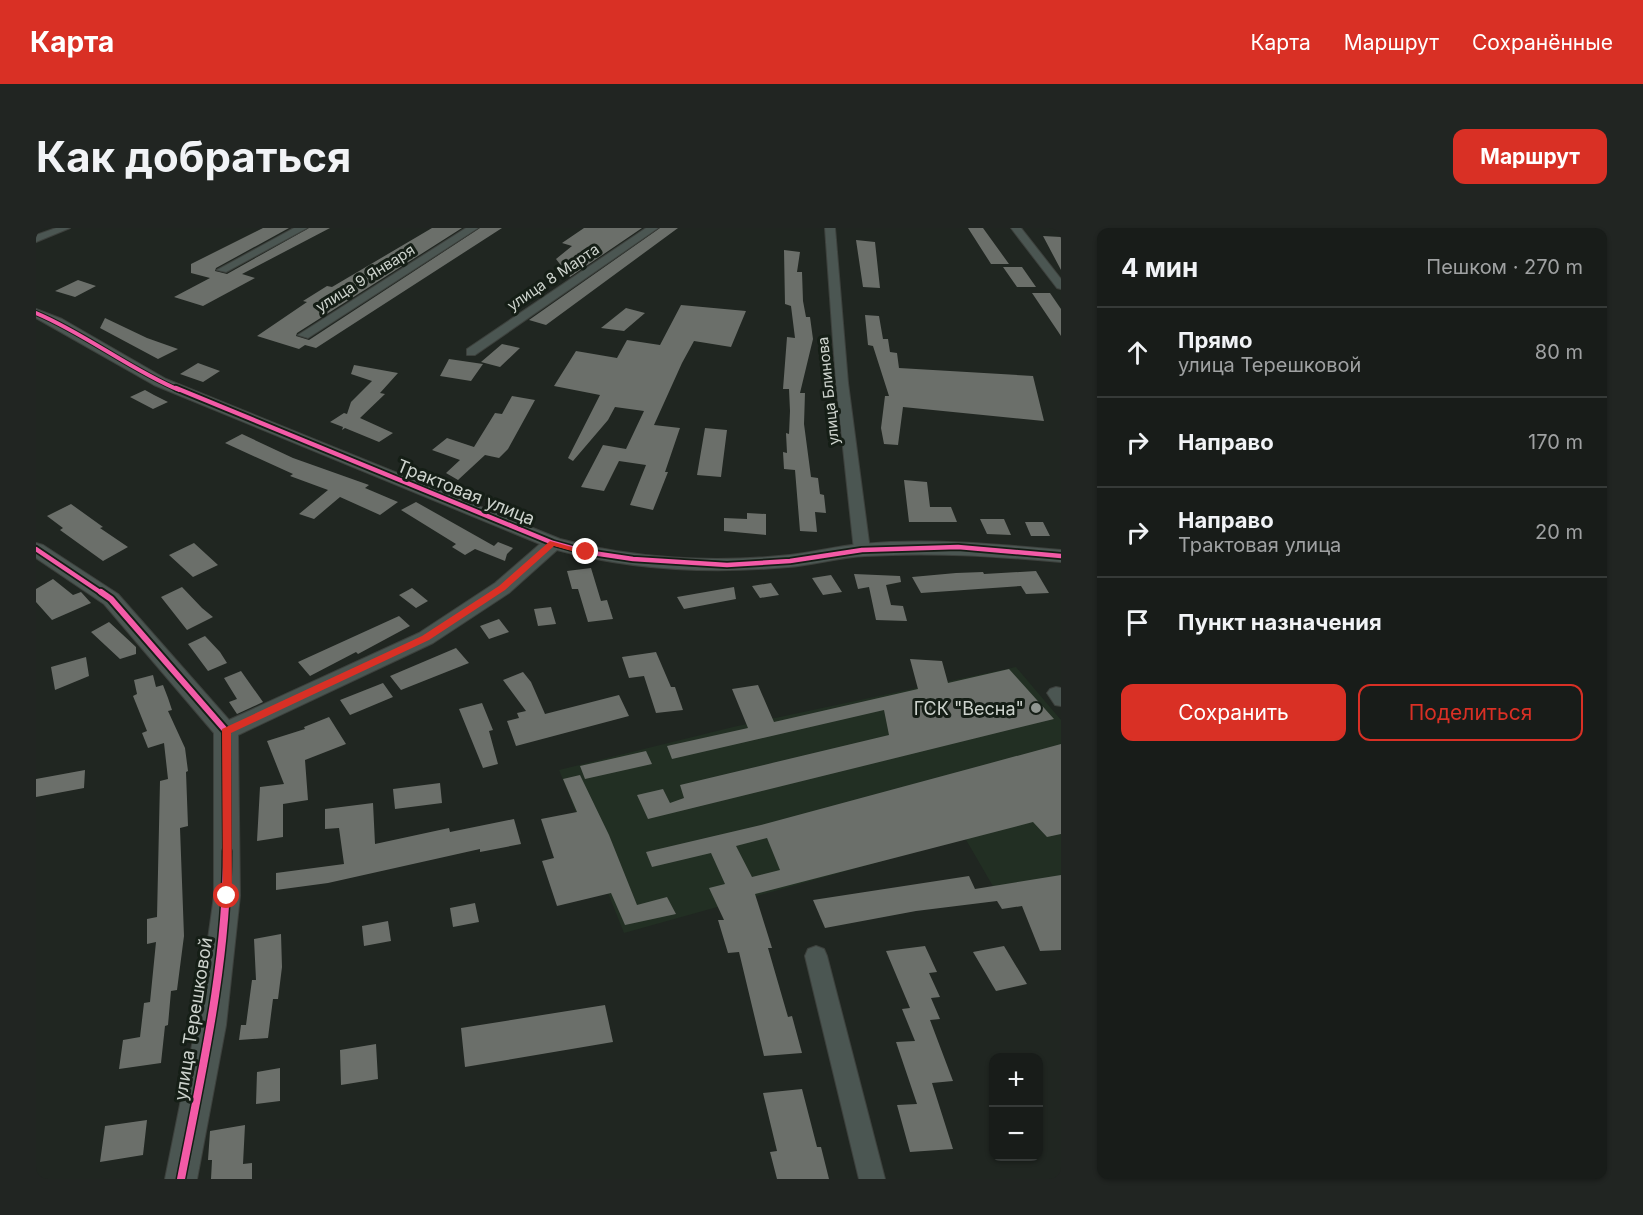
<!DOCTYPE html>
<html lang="ru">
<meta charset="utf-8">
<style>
:root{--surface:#181c19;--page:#212522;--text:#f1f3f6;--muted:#9fa1a2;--line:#363a38;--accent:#d93025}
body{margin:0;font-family:Inter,sans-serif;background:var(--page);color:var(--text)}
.controls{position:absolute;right:18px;bottom:18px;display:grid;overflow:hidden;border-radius:12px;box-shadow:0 2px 4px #0004}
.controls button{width:54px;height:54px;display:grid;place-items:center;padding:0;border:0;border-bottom:2px solid var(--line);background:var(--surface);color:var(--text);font:30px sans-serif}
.stop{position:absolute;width:18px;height:18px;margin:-14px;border:4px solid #d93025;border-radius:50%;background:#fff}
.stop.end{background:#d93025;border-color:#fff;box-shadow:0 2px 6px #0008}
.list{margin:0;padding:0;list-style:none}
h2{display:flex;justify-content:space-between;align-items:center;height:78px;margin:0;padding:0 24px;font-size:26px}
h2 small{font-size:20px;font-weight:400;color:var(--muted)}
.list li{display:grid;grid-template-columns:39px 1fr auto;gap:18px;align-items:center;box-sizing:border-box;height:90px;padding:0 24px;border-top:2px solid var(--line)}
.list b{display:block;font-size:22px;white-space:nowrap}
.list p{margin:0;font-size:20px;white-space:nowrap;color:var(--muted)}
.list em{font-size:20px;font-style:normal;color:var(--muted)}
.actions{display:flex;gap:12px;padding:18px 24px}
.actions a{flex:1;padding:14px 0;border:2px solid var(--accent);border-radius:12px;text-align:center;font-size:21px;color:var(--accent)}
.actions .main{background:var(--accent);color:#fff}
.icon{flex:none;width:33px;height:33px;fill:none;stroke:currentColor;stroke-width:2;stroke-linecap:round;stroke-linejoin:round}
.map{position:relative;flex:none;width:1025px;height:951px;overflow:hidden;border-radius:12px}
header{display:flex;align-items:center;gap:36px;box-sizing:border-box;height:84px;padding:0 30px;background:var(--accent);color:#fff}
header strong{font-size:28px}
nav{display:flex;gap:33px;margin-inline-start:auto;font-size:21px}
.intro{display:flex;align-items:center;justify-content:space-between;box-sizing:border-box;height:144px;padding:0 36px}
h1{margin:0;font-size:42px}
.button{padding:15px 27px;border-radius:12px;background:var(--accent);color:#fff;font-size:21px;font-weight:700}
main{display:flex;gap:36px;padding:0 36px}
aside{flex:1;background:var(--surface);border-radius:12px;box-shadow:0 2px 4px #0004}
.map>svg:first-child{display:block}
.built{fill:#222f23}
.building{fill:#6b6f6a;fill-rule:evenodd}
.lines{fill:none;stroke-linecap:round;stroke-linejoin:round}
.minor-casing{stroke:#3d413d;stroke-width:2}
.tertiary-casing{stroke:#3d413d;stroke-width:2}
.minor{fill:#4b5652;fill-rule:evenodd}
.tertiary{fill:#4b5652;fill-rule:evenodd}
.cycleway-far3-casing{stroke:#151e16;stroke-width:6}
.cycleway-far2-casing{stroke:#151e16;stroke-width:8}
.cycleway-far1-casing{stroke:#151e16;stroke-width:10}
.cycleway-casing{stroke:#151e16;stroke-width:11}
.cycleway-far3{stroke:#f35aa7;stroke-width:4}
.cycleway-far2{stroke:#f35aa7;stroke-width:4.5}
.cycleway-far1{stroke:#f35aa7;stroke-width:6}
.cycleway{stroke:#f35aa7;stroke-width:8}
.route{fill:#d93025}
.poi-dot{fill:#909691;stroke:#151e16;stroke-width:2}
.labels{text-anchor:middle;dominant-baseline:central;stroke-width:6;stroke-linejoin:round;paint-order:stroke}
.far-street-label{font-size:15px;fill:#cdd3cd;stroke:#151e16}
.street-label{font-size:18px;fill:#cdd3cd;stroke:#151e16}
.poi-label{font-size:18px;fill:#cdd3cd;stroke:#151e16;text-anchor:end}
</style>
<header>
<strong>Карта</strong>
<nav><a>Карта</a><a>Маршрут</a><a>Сохранённые</a></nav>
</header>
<div class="intro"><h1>Как добраться</h1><a class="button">Маршрут</a></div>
<main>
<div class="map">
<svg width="1025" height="951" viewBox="0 0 1025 951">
<rect width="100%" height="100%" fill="#202621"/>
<path class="built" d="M 980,439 L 1025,492 L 1025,669 L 969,679 L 929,610 L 588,705 L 523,542 L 697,499 Z"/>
<path class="building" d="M 227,0 L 253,0 L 180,40 L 179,43 L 191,46 L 273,0 L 294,0 L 206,46 L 219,50 L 167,78 L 138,69 L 174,50 L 155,45 L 155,36 Z
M 396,0 L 426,0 L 261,105 L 260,108 L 273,112 L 444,0 L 466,0 L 280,120 L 269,117 L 263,121 L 221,108 L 271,74 L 267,73 L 291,58 L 296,59 Z
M 548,0 L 606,0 L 534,49 L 520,31 L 536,18 L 526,15 Z
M 624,0 L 642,0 L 510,97 L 493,92 Z
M 932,0 L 947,0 L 973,36 L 955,36 Z
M 1007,8 L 1025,9 L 1025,42 Z
M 820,12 L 839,14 L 844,60 L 827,59 Z
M 748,22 L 764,24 L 761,44 L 766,44 L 767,73 L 770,89 L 774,89 L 777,111 L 764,165 L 769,165 L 768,196 L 775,249 L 782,250 L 784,266 L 788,267 L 790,285 L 779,284 L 781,304 L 764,303 L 759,242 L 748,241 L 747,224 L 751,225 L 750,205 L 753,206 L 754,183 L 753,161 L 747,161 L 751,109 L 759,110 L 755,78 L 749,76 Z
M 967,39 L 986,39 L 1000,59 L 981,59 Z
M 42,52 L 60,58 L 39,69 L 19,63 Z
M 996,65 L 1014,65 L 1025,81 L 1025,108 Z
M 645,77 L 710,83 L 695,119 L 658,113 L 646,135 L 618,197 L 644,200 L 629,244 L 632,244 L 617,282 L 594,277 L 610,237 L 583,233 L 568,263 L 545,259 L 567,217 L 590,221 L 608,183 L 579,179 L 572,192 L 537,233 L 532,230 L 564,167 L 518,158 L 540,123 L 581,130 L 591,112 L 624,117 Z
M 590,80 L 609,85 L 588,103 L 565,100 Z
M 829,87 L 843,88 L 847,111 L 852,111 L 854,124 L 861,125 L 863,140 L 997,148 L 1008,193 L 867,179 L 862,217 L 848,216 L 845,200 L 849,168 L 853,168 L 837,118 L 832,117 Z
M 69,90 L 111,110 L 142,121 L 122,131 L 64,100 Z
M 466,116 L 484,120 L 464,139 L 445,134 Z
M 413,131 L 447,136 L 435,153 L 404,148 Z
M 162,135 L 184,143 L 167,154 L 144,146 Z
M 318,137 L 362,145 L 344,165 L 349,166 L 324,190 L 357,205 L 343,214 L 309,200 L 306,202 L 307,199 L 294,194 L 308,185 L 311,186 L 315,174 L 336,153 L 315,146 Z
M 109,162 L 118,167 L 132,174 L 117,181 L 94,169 Z
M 476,168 L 499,172 L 472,221 L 463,230 L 449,227 L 422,252 L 410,245 L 424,232 L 396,222 L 411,210 L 438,219 L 459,185 L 466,186 Z
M 669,200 L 691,202 L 685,249 L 661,247 Z
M 206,206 L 257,230 L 333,257 L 329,260 L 362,274 L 344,287 L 304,269 L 278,291 L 263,286 L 292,262 L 254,248 L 257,246 L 189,215 Z
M 868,252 L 891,254 L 894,279 L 915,279 L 921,294 L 873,294 Z
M 380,274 L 458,318 L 462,314 L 477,320 L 471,326 L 469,333 L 439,321 L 429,327 L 416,319 L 420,316 L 365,282 Z
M 35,276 L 67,299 L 64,300 L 92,319 L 67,333 L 24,302 L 27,300 L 11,288 Z
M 711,285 L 730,286 L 730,307 L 688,303 L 688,290 L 711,291 Z
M 944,291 L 968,291 L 975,307 L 951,306 Z
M 989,294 L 1007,294 L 1014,308 L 995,308 Z
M 158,315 L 182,337 L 157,349 L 133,327 Z
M 555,340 L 565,373 L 571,372 L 577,391 L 552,394 L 542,361 L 536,361 L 531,343 Z
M 1000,343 L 1013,365 L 990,366 L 985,358 L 885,365 L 876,349 L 920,345 L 947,344 L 948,346 Z
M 818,346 L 864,348 L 865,354 L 850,357 L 855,377 L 867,378 L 871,393 L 840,392 L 833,359 L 822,361 Z
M 795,347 L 806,364 L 787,367 L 776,350 Z
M 17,351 L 37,367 L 45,364 L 55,375 L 16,392 L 0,374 L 0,361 Z
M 735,355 L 743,367 L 724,370 L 716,358 Z
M 146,359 L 166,380 L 177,389 L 151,402 L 125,369 Z
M 698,359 L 700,371 L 648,381 L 641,369 Z
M 376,360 L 392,373 L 380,380 L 363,367 Z
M 515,379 L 520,396 L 502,398 L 498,381 Z
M 363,388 L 374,398 L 322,426 L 320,424 L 274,448 L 262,434 Z
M 463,391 L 473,404 L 453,411 L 444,398 Z
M 73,394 L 100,419 L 100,426 L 84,431 L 55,404 Z
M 169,408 L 184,424 L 191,435 L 172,443 L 152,416 Z
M 420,420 L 433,435 L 365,462 L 354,448 Z
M 620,424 L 635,459 L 639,459 L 647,482 L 620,485 L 608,448 L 593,450 L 586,429 Z
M 50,429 L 53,448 L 19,462 L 15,439 Z
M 874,431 L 906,433 L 912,455 L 973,441 L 1018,491 L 612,591 L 601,567 L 627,561 L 634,575 L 648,570 L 644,557 L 853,507 L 848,482 L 636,531 L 631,518 L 712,500 L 696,461 L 722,457 L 738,494 L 882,461 Z
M 205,443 L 227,474 L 201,486 L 193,474 L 201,471 L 188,450 Z
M 487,444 L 495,454 L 509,486 L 583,467 L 593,488 L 480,518 L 471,493 L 483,490 L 481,485 L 490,483 L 467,452 Z
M 117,447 L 120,459 L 127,457 L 132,470 L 136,482 L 132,483 L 149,520 L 152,543 L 150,544 L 152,598 L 144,600 L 148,708 L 141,762 L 135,763 L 132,797 L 129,798 L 125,835 L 83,841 L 87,812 L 104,809 L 108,775 L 114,774 L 120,714 L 111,716 L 111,691 L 121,689 L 124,553 L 132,551 L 128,515 L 112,520 L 106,505 L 111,503 L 97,468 L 101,466 L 98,452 Z
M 347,455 L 357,469 L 314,487 L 304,472 Z
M 446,475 L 457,502 L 453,503 L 462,536 L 447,540 L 423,481 Z
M 293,489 L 310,516 L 269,532 L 272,572 L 247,576 L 247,609 L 221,613 L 224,559 L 248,556 L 231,513 L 269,501 L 268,499 Z
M 1025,516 L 1025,606 L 1011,609 L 997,594 L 719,666 L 736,720 L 732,720 L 752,789 L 756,788 L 766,825 L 728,828 L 703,724 L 692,725 L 682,692 L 688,692 L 673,660 L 689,656 L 675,625 L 616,639 L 610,624 L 725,597 ZM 731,610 L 744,642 L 716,649 L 700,618 Z
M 610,523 L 616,536 L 549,551 L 544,538 Z
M 49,542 L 48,560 L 0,569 L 0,551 Z
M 544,547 L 573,607 L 601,677 L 631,669 L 640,686 L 589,697 L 575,665 L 521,678 L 506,633 L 518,630 L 505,591 L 541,584 L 527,551 Z
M 404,555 L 406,575 L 359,581 L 357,561 Z
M 337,575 L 339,616 L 413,600 L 414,604 L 478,591 L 485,616 L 444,624 L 444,621 L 292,655 L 240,662 L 240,645 L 308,636 L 303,600 L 289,601 L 289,581 Z
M 1025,647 L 1025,722 L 1004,723 L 986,678 L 966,681 L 961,673 L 880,683 L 789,700 L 777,672 L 933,648 L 939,661 Z
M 439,675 L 443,694 L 417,699 L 414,680 Z
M 352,693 L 355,713 L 328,718 L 326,698 Z
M 245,706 L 246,739 L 242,771 L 237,771 L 232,810 L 203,812 L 205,797 L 210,797 L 216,752 L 220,752 L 218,711 Z
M 889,718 L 901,744 L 893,745 L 904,769 L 895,770 L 904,791 L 894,792 L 917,853 L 896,855 L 917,921 L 874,924 L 861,877 L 881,876 L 860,814 L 879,813 L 866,781 L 874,780 L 850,723 Z
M 968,718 L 991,756 L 960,763 L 937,724 Z
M 569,777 L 577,814 L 429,839 L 425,800 Z
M 340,816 L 342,851 L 305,857 L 304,822 Z
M 244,840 L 244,873 L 220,876 L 221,844 Z
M 766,861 L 781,919 L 785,919 L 793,951 L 741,951 L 734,924 L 741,923 L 727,865 Z
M 111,892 L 107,927 L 64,934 L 69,898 Z
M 209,897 L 207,936 L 216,935 L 216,951 L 175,951 L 176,932 L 172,932 L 174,903 Z"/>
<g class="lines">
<g class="minor-casing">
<path id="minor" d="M 20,0 L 34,0 L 0,14 L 0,7 Z
M 258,0 L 271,0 L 190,44 L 181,42 Z
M 430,0 L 442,0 L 272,110 L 262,107 Z
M 610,0 L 622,0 L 439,127 L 431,127 L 431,121 Z
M 789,0 L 799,0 L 812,155 L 834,322 L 826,327 L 818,322 L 800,155 Z
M 975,0 L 985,0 L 1025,51 L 1025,61 L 1021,60 Z
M 1020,459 L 1025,460 L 1025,478 L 1019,477 L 1011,465 L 1014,461 Z
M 780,718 L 788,721 L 791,728 L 849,951 L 823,951 L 769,728 L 772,721 Z"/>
</g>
<g class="tertiary-casing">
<path id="tertiary" d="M 0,81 L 26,91 L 130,151 L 524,311 C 597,331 678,335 754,327 C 778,324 801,318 826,316 C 892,310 959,316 1025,322 L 1025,334 C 958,328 896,324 829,328 C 803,329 778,337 752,339 C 675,346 595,342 521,322 L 473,365 L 397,415 L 202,507 L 204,668 L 190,797 L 161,951 L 129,951 L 160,797 L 178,668 L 178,505 L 68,376 L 0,330 L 0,315 L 7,317 L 82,366 L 193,492 L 383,405 L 459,355 L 504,316 L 118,157 L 0,90 Z"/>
</g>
<use href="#minor" class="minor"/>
<use href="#tertiary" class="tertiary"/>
<g class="cycleway-far3-casing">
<path id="cycleway-far3" d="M 0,85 C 50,106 93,141 143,162"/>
</g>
<g class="cycleway-far2-casing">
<path id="cycleway-far2" d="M 140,160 L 517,315 L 550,324 L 597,331 L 691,337 L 754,333 L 826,322 L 922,319 L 1025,328
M 0,321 L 67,366"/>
</g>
<g class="cycleway-far1-casing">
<path id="cycleway-far1" d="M 65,364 L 75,371 L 190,503 L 191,624"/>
</g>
<g class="cycleway-casing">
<path id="cycleway" d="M 145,951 C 166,843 191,734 191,623"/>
</g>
<use href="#cycleway-far3" class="cycleway-far3"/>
<use href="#cycleway-far2" class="cycleway-far2"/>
<use href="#cycleway-far1" class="cycleway-far1"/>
<use href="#cycleway" class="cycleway"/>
</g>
<path class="route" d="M 514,313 L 554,324 L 550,327 L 518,318 L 469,362 L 393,412 L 195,505 L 196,668 L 191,673 L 187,671 L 186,501 L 386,408 L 463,358 Z"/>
<circle class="poi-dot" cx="1000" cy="480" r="6"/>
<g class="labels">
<g class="far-street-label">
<text transform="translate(517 49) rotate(-34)">улица 8 Марта</text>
<text transform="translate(329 50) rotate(-32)">улица 9 Января</text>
<text transform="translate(792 163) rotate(-96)">улица Блинова</text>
</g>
<g class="street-label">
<text transform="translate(430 264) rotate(22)">Трактовая улица</text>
<text transform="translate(157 791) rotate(-81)">улица Терешковой</text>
</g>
<g class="poi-label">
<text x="988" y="480">ГСК "Весна"</text>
</g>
</g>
</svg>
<div class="controls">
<button>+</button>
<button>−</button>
</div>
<div class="stop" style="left:191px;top:668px"></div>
<div class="stop end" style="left:550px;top:324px"></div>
</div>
<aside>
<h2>4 мин<small>Пешком · 270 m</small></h2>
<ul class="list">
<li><svg class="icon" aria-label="ahead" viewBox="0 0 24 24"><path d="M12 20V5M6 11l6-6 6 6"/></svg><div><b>Прямо</b><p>улица Терешковой</p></div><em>80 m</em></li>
<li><svg class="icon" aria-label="right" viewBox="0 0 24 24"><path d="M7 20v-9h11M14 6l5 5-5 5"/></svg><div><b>Направо</b></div><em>170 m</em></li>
<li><svg class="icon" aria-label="right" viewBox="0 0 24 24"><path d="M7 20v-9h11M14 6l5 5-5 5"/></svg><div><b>Направо</b><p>Трактовая улица</p></div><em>20 m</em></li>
<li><svg class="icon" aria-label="arrive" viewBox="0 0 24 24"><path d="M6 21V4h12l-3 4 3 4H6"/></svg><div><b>Пункт назначения</b></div></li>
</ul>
<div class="actions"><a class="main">Сохранить</a><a>Поделиться</a></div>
</aside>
</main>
